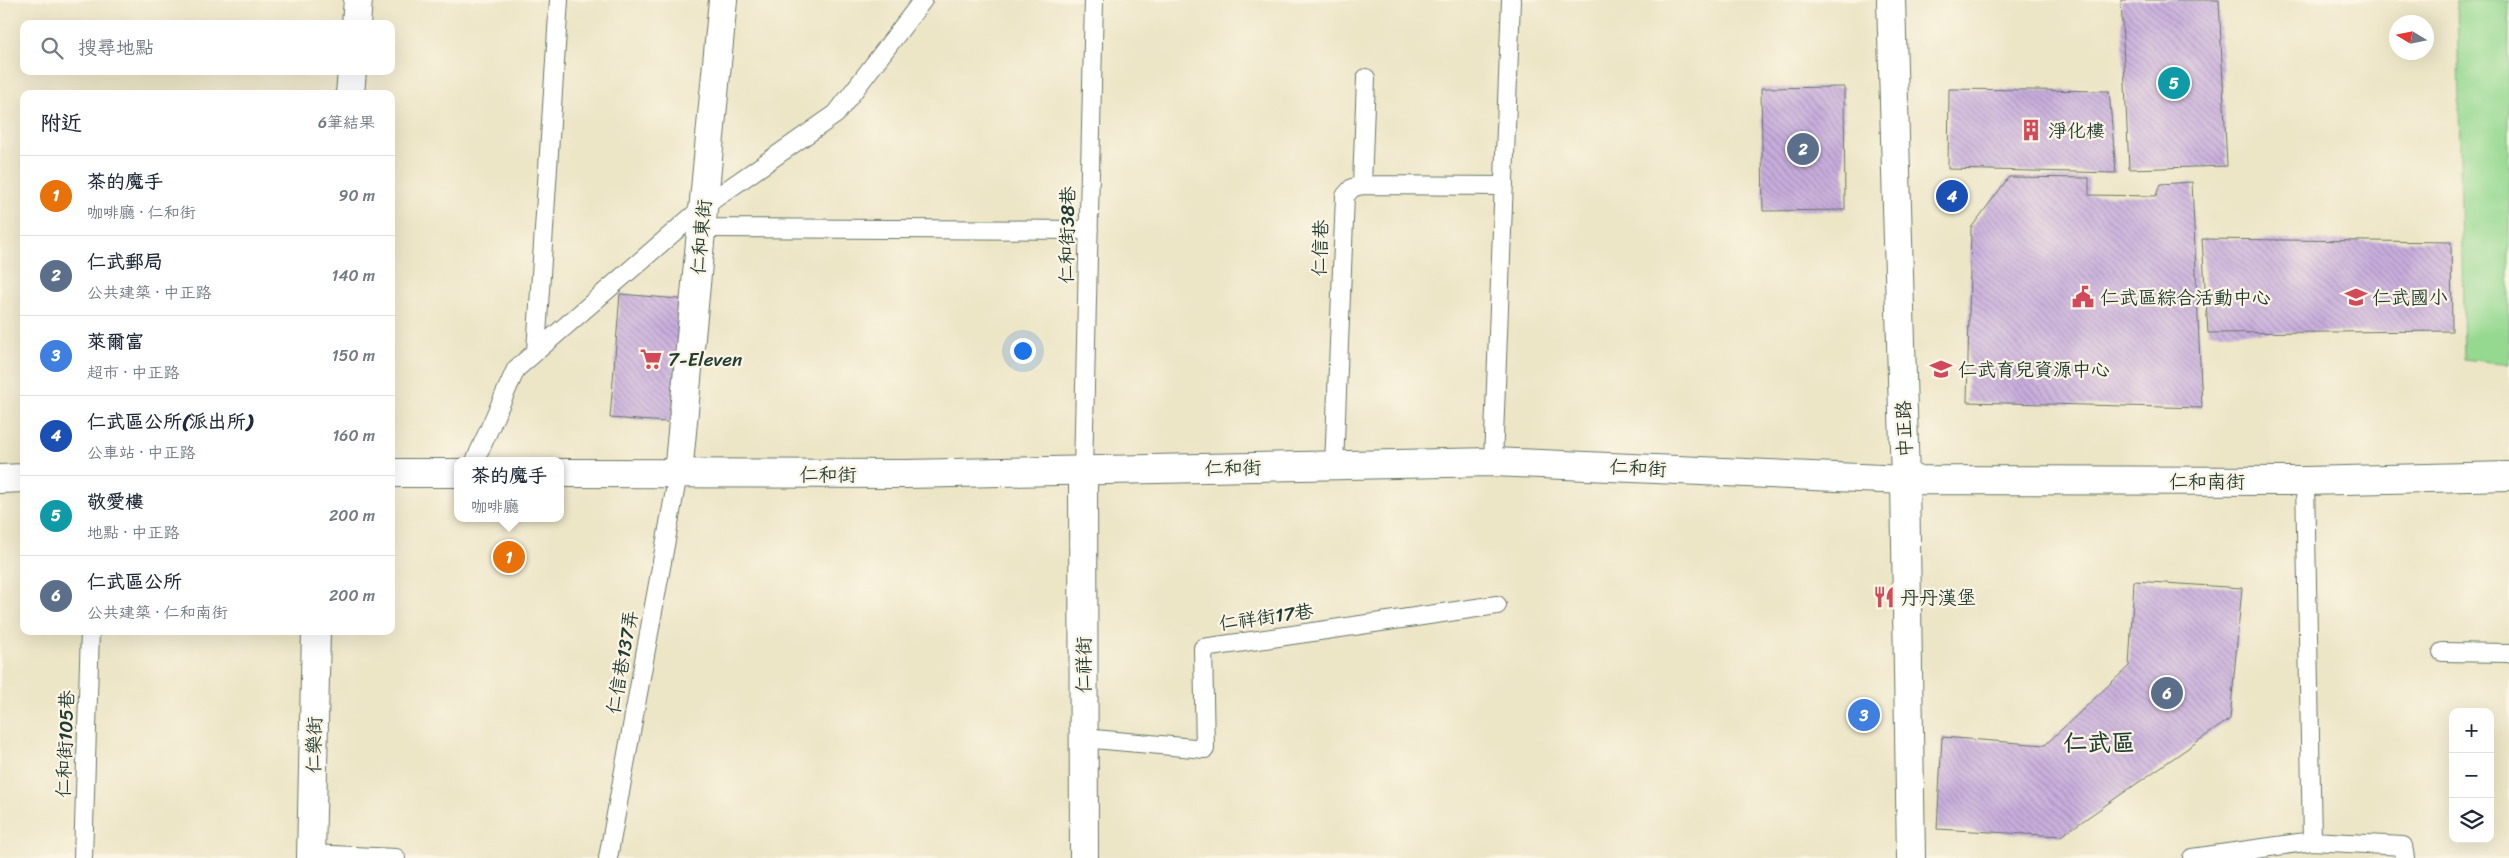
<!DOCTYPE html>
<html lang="zh-TW">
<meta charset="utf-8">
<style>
:root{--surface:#fff;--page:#f2f2f3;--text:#1f2937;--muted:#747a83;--line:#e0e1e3;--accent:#0f766e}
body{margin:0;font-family:Sriracha,"LXGW WenKai TC",sans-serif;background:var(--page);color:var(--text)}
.controls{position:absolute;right:15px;bottom:15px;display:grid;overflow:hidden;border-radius:10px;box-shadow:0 5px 20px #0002}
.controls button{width:45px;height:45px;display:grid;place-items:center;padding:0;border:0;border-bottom:1px solid var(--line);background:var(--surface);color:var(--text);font:25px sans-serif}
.compass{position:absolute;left:2389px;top:15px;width:45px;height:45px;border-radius:50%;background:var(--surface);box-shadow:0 5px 20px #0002;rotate:280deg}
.you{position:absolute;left:1022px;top:350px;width:18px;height:18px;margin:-12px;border:4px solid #fff;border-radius:50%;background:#1a73e8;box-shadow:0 0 0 8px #1a73e833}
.badge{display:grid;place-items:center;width:32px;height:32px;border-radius:50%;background:var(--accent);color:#fff;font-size:16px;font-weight:700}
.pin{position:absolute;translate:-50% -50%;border:2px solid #fff;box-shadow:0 1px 5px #0006}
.popup{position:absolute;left:454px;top:457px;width:110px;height:65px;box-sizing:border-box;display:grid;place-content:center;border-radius:10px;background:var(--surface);filter:drop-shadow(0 1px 4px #0005);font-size:16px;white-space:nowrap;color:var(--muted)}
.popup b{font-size:19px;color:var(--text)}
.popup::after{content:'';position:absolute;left:50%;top:100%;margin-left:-10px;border:10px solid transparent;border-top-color:var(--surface)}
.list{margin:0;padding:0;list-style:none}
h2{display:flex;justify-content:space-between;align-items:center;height:65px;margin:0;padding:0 20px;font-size:21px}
h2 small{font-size:16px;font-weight:400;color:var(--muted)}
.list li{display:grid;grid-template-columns:32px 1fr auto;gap:15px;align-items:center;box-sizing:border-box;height:80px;padding:0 20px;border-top:1px solid var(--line)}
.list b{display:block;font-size:19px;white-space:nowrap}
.list p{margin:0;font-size:16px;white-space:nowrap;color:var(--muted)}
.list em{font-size:16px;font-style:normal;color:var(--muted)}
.icon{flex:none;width:28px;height:28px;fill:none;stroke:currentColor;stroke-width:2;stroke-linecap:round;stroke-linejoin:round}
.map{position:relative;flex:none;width:2509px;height:858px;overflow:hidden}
.search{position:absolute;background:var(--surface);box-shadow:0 5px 20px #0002;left:20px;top:20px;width:375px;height:55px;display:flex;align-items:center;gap:12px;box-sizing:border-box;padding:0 18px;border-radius:10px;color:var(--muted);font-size:19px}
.panel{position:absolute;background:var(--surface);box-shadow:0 5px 20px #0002;left:20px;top:90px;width:375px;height:545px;border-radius:10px}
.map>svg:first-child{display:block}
.green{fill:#95d991;stroke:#5a8b62}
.building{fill:url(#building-back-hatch)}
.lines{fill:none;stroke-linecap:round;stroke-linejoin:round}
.lane-casing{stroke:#677867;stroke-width:20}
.street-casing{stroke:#677867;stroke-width:30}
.secondary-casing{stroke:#677867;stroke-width:30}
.lane{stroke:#fff;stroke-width:18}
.street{stroke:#fff;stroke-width:28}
.secondary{stroke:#fff;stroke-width:28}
.labels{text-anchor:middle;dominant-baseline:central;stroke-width:4.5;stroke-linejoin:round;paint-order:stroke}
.poi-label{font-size:19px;fill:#1f3d34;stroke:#fcf5e5;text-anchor:start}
.street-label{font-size:19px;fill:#1f3d34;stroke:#fcf5e5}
.district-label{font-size:24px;font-weight:bold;fill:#1f3d34;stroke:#fcf5e5}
</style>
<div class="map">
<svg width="2509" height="858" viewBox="0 0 2509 858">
<defs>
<pattern id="building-back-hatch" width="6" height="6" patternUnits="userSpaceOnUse" patternTransform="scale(1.25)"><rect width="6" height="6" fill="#c8addd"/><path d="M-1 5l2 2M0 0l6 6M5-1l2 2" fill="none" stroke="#a28eb4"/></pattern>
</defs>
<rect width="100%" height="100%" fill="#fcf5e5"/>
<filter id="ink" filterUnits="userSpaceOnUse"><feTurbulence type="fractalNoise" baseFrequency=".02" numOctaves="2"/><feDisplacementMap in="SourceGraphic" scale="10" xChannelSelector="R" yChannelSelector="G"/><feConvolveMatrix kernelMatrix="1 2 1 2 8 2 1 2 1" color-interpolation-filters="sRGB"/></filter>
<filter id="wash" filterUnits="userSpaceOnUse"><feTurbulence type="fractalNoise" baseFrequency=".0096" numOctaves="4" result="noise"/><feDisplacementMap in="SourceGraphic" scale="20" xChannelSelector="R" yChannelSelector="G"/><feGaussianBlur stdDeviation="1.12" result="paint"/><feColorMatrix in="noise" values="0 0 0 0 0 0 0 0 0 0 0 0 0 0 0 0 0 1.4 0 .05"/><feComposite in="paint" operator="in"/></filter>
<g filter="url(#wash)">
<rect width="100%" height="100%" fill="#ece5c6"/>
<path class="green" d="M 2457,0 L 2509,0 L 2509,364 L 2464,359 Z"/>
<g id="blocks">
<path class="building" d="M 2121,0 L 2219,0 L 2227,166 L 2129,169 Z
M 1844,87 L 1845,210 L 1763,211 L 1761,88 Z
M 1949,89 L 2109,91 L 2116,173 L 1948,169 Z
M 2009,177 L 2089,178 L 2089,195 L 2156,196 L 2160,184 L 2192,182 L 2202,408 L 1967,402 L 1971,228 Z
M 2202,239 L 2451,242 L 2452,331 L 2208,333 Z
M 620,294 L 691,300 L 681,423 L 610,418 Z
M 2134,581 L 2242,588 L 2230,719 L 2061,836 L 1937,829 L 1942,737 L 2045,745 L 2129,666 Z"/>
</g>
</g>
<g filter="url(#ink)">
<use href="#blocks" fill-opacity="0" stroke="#677867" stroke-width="1"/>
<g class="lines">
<g class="lane-casing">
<path id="lane" d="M 1362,185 L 1366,78
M 702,228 L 1089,230
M 536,351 L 559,0
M 475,461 L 516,369 L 704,206 L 836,114 L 923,0
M 1493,462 L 1511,0
M 1334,466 L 1345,196 L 1352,188 L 1362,185 L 1504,186
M 1083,471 L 1094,0
M 2305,481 L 2312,841 L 2403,846 L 2405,858
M 2442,652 L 2509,653
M 1083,738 L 1205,749 L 1203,648 L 1497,605
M 311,854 L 396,858
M 83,858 L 90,631
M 608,858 L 678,474
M 2192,858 L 2312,841"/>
</g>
<g class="street-casing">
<path id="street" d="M 356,24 L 358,0
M 350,94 L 352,71
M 1083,471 L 1084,858
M 678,474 L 723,0
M 311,858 L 316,631"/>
</g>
<g class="secondary-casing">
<path id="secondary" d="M 1891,0 L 1905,480 L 1911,858
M 391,473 L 458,473
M 560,473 L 906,474 L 1493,462 L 1905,480 L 2305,481 L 2509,476
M 0,479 L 24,478"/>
</g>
<use href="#lane" class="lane"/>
<use href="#street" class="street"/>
<use href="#secondary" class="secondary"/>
</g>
</g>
<defs>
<g id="building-bare" transform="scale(1.725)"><path d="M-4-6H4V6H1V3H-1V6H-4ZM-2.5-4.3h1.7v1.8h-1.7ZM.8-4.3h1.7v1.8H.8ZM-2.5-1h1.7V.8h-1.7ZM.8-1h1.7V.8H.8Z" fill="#d1495b" stroke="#fcf5e5" stroke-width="2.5" paint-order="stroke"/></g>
<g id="civic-bare" transform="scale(1.725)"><path d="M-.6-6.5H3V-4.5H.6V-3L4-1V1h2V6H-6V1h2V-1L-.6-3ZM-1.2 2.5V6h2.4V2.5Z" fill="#d1495b" stroke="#fcf5e5" stroke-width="2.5" paint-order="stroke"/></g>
<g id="school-bare" transform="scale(1.725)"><path d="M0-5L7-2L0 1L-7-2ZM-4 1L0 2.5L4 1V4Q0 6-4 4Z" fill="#d1495b" stroke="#fcf5e5" stroke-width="2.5" paint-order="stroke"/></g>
<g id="supermarket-bare" transform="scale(1.725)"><path d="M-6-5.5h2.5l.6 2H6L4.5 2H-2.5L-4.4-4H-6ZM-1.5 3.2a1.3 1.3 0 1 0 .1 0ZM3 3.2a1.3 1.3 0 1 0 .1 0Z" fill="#d1495b" stroke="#fcf5e5" stroke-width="2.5" paint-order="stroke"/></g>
<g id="restaurant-bare" transform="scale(1.725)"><path d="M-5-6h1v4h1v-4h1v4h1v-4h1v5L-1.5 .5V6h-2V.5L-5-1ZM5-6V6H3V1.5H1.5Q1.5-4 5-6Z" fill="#d1495b" stroke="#fcf5e5" stroke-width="2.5" paint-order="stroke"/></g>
</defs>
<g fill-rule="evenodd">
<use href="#building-bare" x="2031" y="130"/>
<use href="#civic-bare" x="2083" y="297"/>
<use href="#school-bare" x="2356" y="297"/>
<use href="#supermarket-bare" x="651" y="359"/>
<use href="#school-bare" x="1941" y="369"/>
<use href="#restaurant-bare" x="1884" y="597"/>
</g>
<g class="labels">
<g class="poi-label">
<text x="2048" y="130">淨化樓</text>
<text x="2100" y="297">仁武區綜合活動中心</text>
<text x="2372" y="297">仁武國小</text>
<text x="668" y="359">7-Eleven</text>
<text x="1958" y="369">仁武育兒資源中心</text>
<text x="1900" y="597">丹丹漢堡</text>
</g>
<g class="street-label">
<text transform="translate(1067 235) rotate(-89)">仁和街38巷</text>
<text transform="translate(701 237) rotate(-85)">仁和東街</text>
<text transform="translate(1320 248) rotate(-88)">仁信巷</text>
<text transform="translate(1904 429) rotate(-92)">中正路</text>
<text transform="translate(1233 468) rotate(-1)">仁和街</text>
<text transform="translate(1638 468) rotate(3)">仁和街</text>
<text x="828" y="474">仁和街</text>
<text x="2207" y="481">仁和南街</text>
<text transform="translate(1266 617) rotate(-8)">仁祥街17巷</text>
<text transform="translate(622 662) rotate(-80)">仁信巷137弄</text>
<text transform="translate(1083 665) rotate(-90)">仁祥街</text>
<text transform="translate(65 744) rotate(-88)">仁和街105巷</text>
<text transform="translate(314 745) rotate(-89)">仁樂街</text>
</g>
<g class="district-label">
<text x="2099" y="743">仁武區</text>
</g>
</g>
</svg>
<div class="controls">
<button>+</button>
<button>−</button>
<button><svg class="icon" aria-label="layers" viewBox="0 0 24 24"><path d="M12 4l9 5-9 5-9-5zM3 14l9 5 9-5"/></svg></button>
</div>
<svg class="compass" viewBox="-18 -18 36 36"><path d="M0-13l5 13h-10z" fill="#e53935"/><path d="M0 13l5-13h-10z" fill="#747a83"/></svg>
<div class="you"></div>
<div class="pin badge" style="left:509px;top:557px;background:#e8710a">1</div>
<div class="popup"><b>茶的魔手</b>咖啡廳</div>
<div class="pin badge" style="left:1803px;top:149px;background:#5c6f8a">2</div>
<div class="pin badge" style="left:1864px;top:715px;background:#3f7fe0">3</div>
<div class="pin badge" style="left:1952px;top:196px;background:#1a4fb4">4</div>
<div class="pin badge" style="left:2174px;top:83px;background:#0f9aa8">5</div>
<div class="pin badge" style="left:2167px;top:693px;background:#5c6f8a">6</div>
<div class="search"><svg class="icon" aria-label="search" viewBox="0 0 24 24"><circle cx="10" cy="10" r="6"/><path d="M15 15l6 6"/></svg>搜尋地點</div>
<section class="panel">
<h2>附近<small>6筆結果</small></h2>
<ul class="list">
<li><span class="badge" style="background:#e8710a">1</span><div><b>茶的魔手</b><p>咖啡廳 · 仁和街</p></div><em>90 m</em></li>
<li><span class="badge" style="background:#5c6f8a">2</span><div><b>仁武郵局</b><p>公共建築 · 中正路</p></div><em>140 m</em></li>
<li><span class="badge" style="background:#3f7fe0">3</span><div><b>萊爾富</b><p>超市 · 中正路</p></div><em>150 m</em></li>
<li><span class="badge" style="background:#1a4fb4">4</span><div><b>仁武區公所(派出所)</b><p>公車站 · 中正路</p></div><em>160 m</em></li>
<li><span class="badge" style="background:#0f9aa8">5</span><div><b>敬愛樓</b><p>地點 · 中正路</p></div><em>200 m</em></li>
<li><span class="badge" style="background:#5c6f8a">6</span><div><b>仁武區公所</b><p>公共建築 · 仁和南街</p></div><em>200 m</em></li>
</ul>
</section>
</div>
